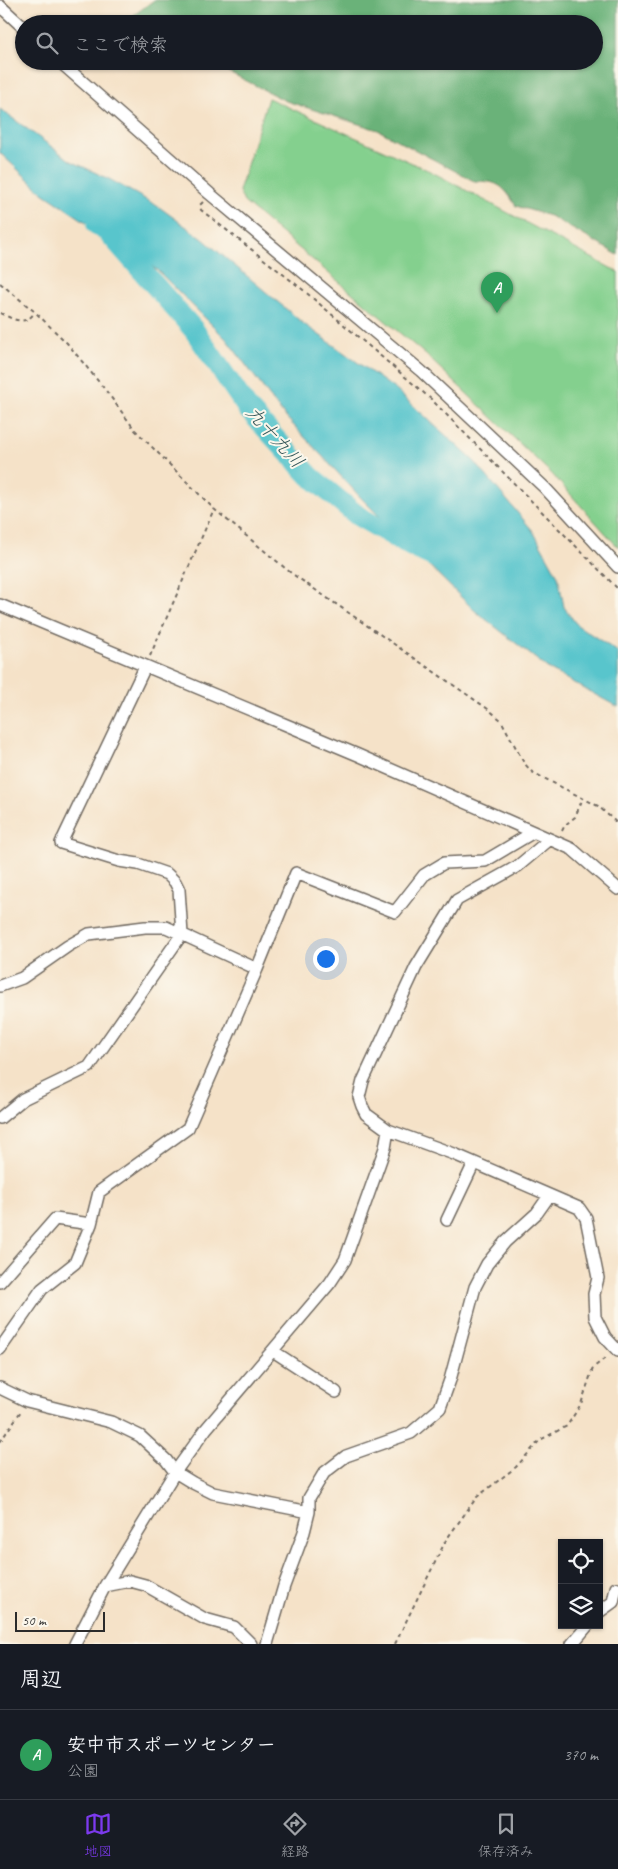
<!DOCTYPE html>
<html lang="ja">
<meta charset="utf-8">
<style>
:root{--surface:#171b24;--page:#20242c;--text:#f1f3f6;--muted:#9ea1a6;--line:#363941;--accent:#7c3aed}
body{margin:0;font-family:Caveat,"Klee One",sans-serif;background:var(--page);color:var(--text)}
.controls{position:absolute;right:15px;bottom:15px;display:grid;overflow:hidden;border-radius:0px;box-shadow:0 1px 4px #0004}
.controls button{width:45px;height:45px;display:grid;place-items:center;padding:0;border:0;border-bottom:1px solid var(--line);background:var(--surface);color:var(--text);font:25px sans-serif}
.scale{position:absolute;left:15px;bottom:12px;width:90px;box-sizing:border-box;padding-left:5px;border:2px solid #2b2b2b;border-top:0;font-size:14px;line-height:18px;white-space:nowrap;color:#2b2b2b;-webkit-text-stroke:4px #fbf7ec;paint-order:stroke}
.you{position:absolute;left:325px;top:958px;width:18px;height:18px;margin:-12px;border:4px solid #fff;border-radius:50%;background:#1a73e8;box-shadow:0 0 0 8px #1a73e833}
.badge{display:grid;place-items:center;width:32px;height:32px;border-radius:50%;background:var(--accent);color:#fff;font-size:16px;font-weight:700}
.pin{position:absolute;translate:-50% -41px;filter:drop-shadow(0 1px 2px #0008)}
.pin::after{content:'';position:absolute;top:26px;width:18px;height:15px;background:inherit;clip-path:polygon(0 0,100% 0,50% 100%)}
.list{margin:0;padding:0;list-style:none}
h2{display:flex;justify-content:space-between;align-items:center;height:65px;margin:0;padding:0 20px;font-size:21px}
h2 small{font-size:16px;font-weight:400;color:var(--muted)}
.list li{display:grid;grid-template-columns:32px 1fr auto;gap:15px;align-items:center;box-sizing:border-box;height:90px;padding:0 20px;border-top:1px solid var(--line)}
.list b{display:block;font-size:19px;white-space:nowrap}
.list p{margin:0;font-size:16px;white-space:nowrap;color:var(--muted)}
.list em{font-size:16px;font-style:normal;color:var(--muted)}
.icon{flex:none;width:28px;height:28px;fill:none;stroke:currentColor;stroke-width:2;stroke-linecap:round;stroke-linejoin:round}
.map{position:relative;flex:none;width:618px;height:1644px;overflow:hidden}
.search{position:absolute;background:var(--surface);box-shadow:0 1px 4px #0004;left:15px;right:15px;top:15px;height:55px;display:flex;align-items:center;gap:12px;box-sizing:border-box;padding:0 18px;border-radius:28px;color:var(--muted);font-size:19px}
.sheet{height:155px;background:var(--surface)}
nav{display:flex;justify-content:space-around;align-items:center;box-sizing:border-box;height:70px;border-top:1px solid var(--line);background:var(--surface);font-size:14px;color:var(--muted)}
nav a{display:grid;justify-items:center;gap:2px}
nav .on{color:var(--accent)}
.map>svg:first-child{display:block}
.green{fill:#84d08e;stroke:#587e5c}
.forest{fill:#6bb279;stroke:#4b6e52}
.water{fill:#58c5cc;stroke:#42787c}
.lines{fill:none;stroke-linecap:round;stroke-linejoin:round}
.river{stroke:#58c5cc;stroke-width:21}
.minor-casing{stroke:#726b62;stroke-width:14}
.path{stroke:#726b62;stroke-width:2;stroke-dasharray:4 4;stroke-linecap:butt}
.minor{stroke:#fff;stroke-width:11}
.labels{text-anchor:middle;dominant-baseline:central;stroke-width:4;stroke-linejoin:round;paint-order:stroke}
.water-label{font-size:19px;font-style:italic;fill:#38595b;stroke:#fbf7ec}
</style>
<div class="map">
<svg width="618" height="1644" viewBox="0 0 618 1644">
<rect width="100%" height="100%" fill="#fbf7ec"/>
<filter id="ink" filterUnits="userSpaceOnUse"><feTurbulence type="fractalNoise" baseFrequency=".02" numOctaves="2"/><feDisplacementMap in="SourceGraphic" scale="10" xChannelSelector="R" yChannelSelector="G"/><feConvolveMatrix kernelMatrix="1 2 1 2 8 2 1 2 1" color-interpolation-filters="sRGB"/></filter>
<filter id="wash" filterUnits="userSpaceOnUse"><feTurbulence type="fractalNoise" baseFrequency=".0096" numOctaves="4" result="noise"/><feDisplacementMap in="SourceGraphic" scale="20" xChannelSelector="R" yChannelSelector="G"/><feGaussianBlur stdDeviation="1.12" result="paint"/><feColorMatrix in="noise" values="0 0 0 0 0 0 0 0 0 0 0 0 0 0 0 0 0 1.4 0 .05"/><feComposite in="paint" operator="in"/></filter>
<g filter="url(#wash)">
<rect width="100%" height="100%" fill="#f5e2c8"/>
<path class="green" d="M 268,98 L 432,172 L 618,272 L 618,547 L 552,474 L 426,355 L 244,202 L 239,191 Z"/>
<path class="forest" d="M 154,0 L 618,0 L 618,255 L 550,216 L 516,206 C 503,185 498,181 474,181 L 378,130 L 286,101 L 223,69 L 199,61 L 594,61 L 594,24 L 122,24 Z"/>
<path class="water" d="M 0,109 L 71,161 L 111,180 L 159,207 L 203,239 L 304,324 L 396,390 L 474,461 L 533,531 L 558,576 L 564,607 L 577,625 L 618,652 L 618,707 L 550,670 L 474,610 L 364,501 L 283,414 L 227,340 L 157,270 L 43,193 L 0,153 Z"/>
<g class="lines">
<path class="river" d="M 97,225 L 108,232 L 194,330 L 248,409 L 310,476 L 358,516 L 414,548 L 434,557"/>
</g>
</g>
<g filter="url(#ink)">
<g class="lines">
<g class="minor-casing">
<path id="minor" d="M 0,6 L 24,28
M 59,61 L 210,194 L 421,371 L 545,488 L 618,567
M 0,605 L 358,755 L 572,849 L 618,889
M 549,840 L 518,866 L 457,900 L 416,967 L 363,1081 L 359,1097 L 362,1106 L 366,1114 L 388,1130 L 454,1154 L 579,1208 L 586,1218 L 598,1278 L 594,1294 L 595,1317 L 605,1337 L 618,1351
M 0,986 L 22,978 L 68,946 L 89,934 L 145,927 L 166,927 L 257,969
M 0,1118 L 23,1099 L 89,1067 L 182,934 L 179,890 L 175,882 L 167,874 L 138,864 L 119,861 L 61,843 L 145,667
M 447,1220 L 474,1163
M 0,1282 L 55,1219 L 91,1224
M 0,1349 L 42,1289 L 75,1263 L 91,1224 L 99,1192 L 188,1128 L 257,969 L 296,873 L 395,912 L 424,875 L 444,863 L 485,861 L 532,833
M 273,1351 L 336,1392
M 0,1388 L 27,1401 L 111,1422 L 140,1436 L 166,1460 L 175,1472 L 193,1483 L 213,1493 L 309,1512
M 105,1586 L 130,1581 L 145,1585 L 205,1619 L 234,1627 L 251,1644
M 599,1612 L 613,1602 L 616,1588 L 618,1588
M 75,1644 L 105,1586 L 175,1472 L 206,1429 L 330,1283 L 345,1260 L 385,1148 L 388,1130
M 267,1644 L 284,1586 L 304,1532 L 309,1512 L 309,1498 L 324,1473 L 346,1456 L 411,1433 L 440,1408 L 450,1380 L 475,1287 L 487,1264 L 505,1242 L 537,1213 L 549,1196
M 572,1644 L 588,1625"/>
</g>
<path class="path" d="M 203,202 L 200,205 L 201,210 L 302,289 L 431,399 L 618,589
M 0,283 L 35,312 L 67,343 L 107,392 L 135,430 L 214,509 L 291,573 L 488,709 L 501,720 L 524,763 L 532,772 L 598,806 L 618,824
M 0,313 C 13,319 25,327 35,312
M 150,656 L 214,509
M 562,831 L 565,825 L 575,817 L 583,798
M 0,1442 L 21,1411
M 395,1644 L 446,1540 L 477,1497 L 516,1467 L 540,1440 L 567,1426 L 581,1404 L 593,1368 L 605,1358 L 608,1358"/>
<use href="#minor" class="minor"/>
</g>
</g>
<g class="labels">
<g class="water-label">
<text transform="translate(275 437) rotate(48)">九十九川</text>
</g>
</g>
</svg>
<div class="controls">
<button><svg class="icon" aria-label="locate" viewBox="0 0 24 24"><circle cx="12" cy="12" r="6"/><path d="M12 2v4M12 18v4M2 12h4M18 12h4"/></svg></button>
<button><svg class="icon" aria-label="layers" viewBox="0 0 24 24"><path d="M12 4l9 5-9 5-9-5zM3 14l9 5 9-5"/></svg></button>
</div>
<div class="scale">50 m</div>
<div class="you"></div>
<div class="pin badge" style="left:497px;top:313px;background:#2e9e5b">A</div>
<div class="search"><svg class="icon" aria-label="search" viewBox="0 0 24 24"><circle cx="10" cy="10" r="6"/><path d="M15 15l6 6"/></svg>ここで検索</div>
</div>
<section class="sheet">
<h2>周辺<small></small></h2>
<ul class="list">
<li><span class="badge" style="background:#2e9e5b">A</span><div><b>安中市スポーツセンター</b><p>公園</p></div><em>370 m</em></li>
</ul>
</section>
<nav>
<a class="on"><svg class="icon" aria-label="map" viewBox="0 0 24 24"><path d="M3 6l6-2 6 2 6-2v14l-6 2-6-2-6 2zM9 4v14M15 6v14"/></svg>地図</a>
<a><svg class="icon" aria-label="directions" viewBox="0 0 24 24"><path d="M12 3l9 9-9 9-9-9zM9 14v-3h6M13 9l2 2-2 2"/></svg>経路</a>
<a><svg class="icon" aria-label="saved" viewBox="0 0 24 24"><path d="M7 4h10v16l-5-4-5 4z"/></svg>保存済み</a>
</nav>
